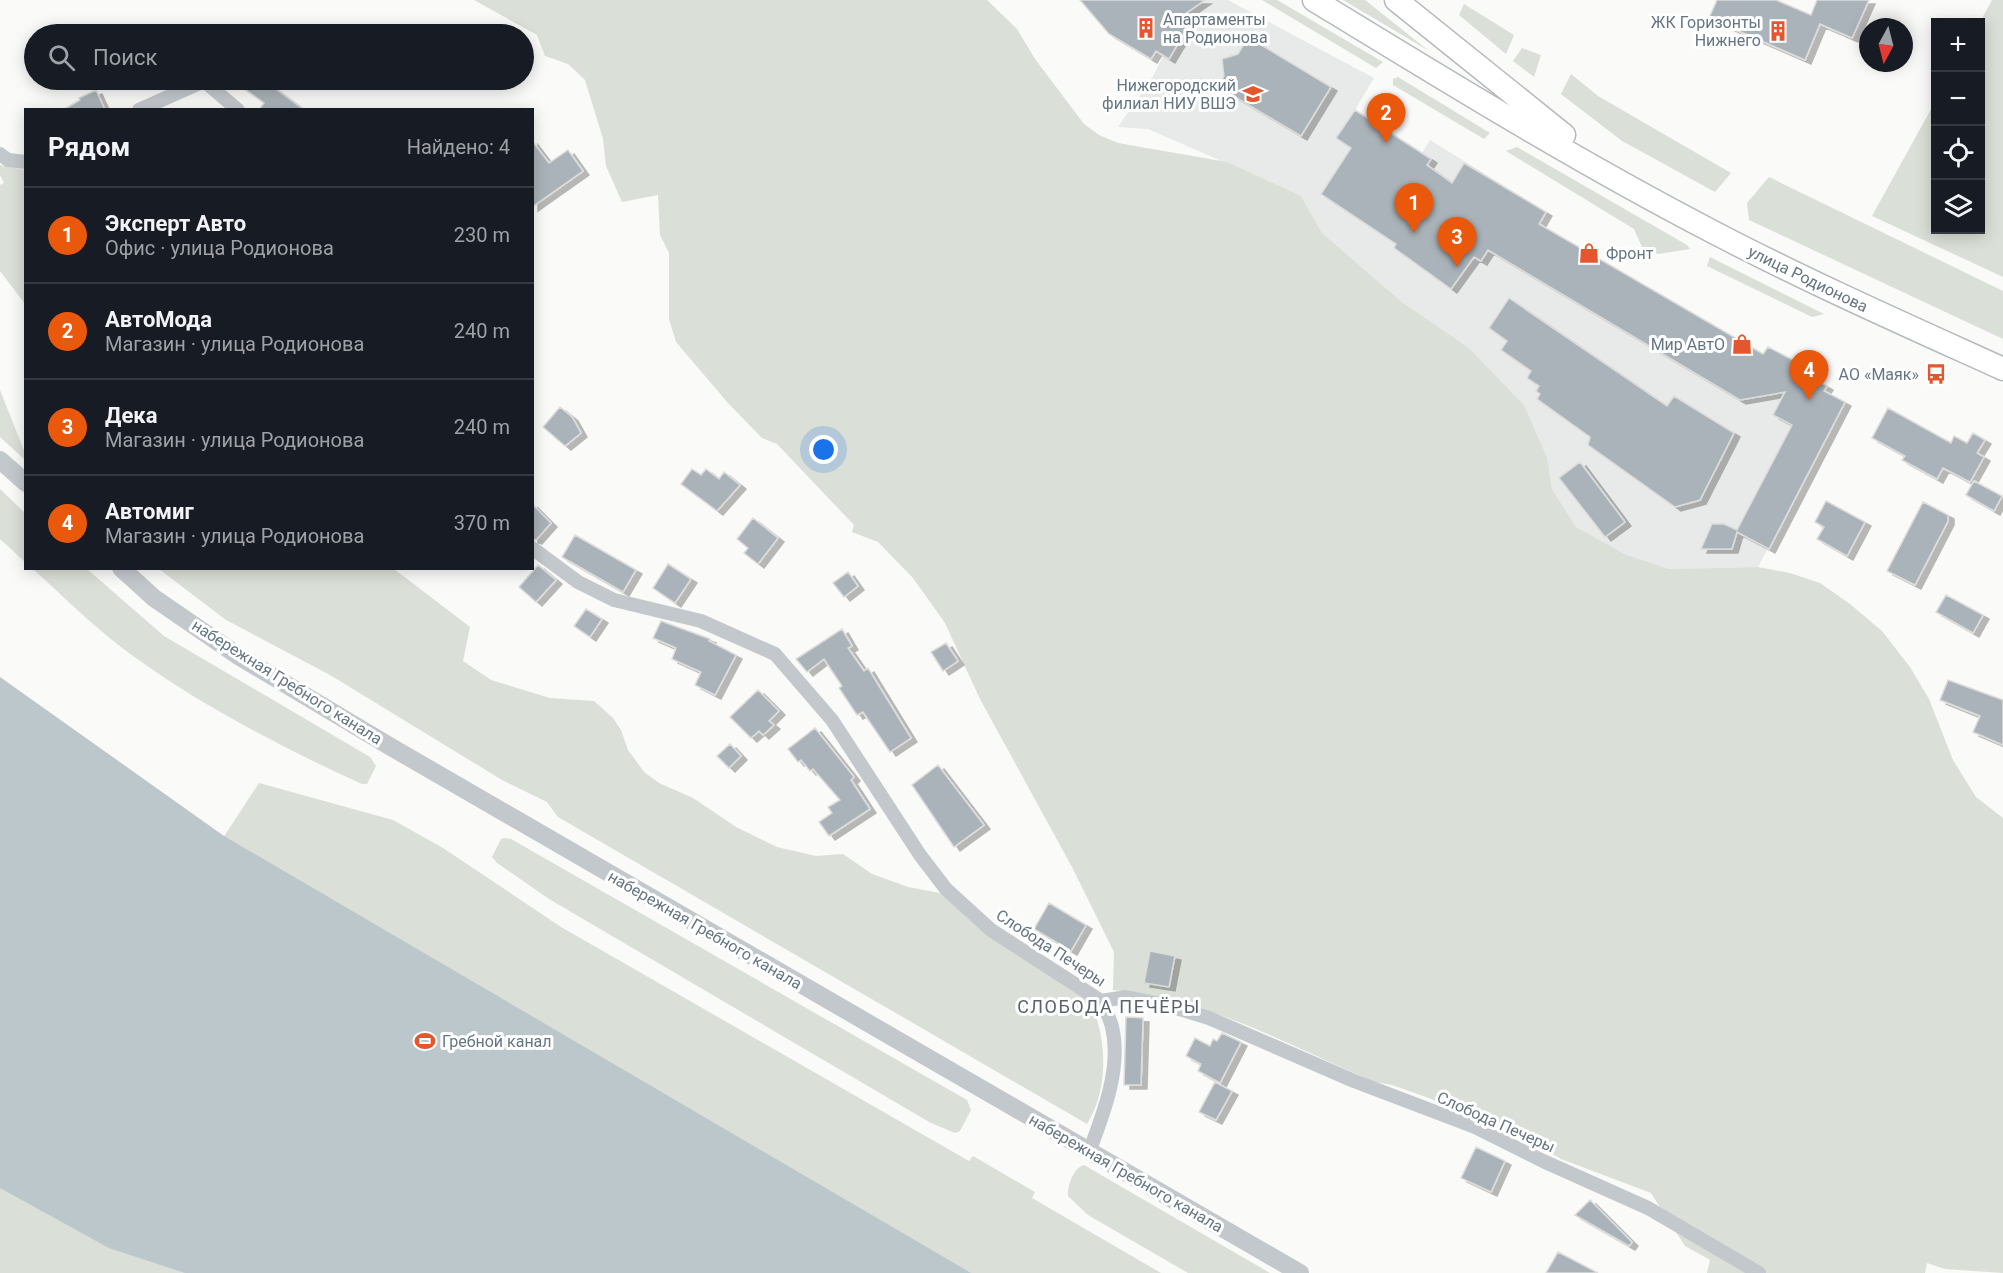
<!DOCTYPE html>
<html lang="ru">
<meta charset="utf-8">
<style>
:root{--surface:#171b24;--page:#20242c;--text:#f1f3f6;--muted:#9ea1a6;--line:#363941;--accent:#ea580c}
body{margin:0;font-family:Roboto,sans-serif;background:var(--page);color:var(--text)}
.controls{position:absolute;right:18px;top:18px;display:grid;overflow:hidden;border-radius:0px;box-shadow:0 3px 15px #0003}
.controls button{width:54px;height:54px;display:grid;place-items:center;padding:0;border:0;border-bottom:2px solid var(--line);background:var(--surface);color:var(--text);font:30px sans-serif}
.compass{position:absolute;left:1859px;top:18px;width:54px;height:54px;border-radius:50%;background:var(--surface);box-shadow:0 3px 15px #0003;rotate:187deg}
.you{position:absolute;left:824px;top:450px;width:21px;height:21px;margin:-15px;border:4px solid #fff;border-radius:50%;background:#1a73e8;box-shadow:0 0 0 9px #1a73e833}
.badge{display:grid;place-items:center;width:39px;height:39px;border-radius:50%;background:var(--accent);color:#fff;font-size:20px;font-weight:700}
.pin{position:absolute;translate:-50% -50px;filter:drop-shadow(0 2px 3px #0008)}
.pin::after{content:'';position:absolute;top:32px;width:21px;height:18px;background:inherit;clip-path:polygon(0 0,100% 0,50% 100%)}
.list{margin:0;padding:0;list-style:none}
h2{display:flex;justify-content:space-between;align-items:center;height:78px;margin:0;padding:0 24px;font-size:26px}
h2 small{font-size:20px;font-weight:400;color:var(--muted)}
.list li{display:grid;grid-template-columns:39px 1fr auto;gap:18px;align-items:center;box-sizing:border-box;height:96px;padding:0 24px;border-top:2px solid var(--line)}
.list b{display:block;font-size:22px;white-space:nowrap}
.list p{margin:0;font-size:20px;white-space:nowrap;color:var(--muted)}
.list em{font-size:20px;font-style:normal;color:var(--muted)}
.icon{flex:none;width:33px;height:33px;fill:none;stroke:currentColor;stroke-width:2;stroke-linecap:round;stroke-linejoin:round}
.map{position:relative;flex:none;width:2003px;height:1273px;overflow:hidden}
.search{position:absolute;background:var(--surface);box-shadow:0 3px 15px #0003;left:24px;top:24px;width:510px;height:66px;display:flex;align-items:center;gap:15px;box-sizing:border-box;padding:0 21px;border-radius:33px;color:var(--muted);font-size:22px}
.panel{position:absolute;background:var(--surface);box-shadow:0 3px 15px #0003;left:24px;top:108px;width:510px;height:462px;border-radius:0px}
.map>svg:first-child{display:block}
.built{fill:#e8e9e9}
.green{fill:#dadfd7}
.water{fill:#bbc7cb}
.building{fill:#aab3b9;stroke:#dcdcda;stroke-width:1.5;filter:url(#shadow)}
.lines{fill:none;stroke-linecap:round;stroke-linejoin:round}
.primary-casing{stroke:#b5babe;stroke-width:25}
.minor{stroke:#c3c8cc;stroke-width:14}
.tertiary{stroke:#c3c8cc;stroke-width:18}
.primary{stroke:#fff;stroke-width:22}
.labels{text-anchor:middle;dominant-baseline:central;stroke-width:6;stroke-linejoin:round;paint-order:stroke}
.poi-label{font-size:16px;fill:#657683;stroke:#fff;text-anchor:end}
.street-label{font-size:16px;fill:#657683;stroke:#fff}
.neighbourhood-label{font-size:18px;letter-spacing:1.5px;fill:#57646e;stroke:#fff}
</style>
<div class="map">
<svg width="2003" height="1273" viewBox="0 0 2003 1273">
<defs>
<filter id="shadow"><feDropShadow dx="6" dy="4" stdDeviation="0" flood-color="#0004"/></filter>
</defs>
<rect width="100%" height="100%" fill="#fafaf8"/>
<path class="built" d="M 1191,0 L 1228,0 L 1374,78 L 1355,110 L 1422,153 L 1430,140 L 1546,212 L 1540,224 L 1763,354 L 1768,347 L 1818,373 L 1814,379 L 1827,386 L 1824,391 L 1845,402 L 1758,567 L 1669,569 L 1627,555 L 1576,527 L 1552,489 L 1547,457 L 1524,405 L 1469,348 L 1402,302 L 1322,233 L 1301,196 L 1148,129 L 1118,127 L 1153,76 Z"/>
<path class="green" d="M 474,0 L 987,0 L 1017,29 L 1035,59 L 1084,124 L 1099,135 L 1118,143 L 1227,162 L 1301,196 L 1322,233 L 1402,302 L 1469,348 L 1524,405 L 1547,457 L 1552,489 L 1576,527 L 1627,555 L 1669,569 L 1758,567 L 1790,573 L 1820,583 L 1850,604 L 1882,631 L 1910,667 L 1929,699 L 1953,760 L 1976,797 L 2003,818 L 2003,1273 L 1945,1269 L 1927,1263 L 1925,1273 L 1707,1273 L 1710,1260 L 1685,1246 L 1651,1193 L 1561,1159 L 1535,1144 L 1429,1098 L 1392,1085 L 1374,1082 C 1291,1046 1204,997 1113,990 L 1114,952 L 1072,867 L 980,699 L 945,623 L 913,578 L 878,542 L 852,532 L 854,525 L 777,444 L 762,438 L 728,403 L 676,342 L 669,319 L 669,253 L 660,235 L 658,195 L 622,202 L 606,166 L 603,139 L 585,80 L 568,64 L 545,56 L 537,35 Z
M 1262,0 L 1277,0 L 1383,62 L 1376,68 Z
M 1343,0 L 1365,0 L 1429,51 Z
M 1992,0 L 2003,0 L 2003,277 L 1872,216 L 1935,102 L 1936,230 L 1980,230 L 1980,22 Z
M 1464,4 L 1514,35 L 1506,54 L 1459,15 Z
M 1522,48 L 1541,55 L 1534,77 L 1513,61 Z
M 1571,74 L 1598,96 L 1731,173 L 1715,192 L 1622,141 L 1561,94 Z
M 1398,77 L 1490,133 L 1484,139 L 1393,85 L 1393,79 Z
M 1517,147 L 1687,245 L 1690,249 L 1658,254 L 1642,247 L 1634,229 L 1506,151 Z
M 0,165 L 25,170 L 25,304 L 0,271 L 0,185 L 4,183 L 0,175 Z
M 1769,177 L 2003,291 L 2003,339 L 1749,220 L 1747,203 Z
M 1710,257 L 1824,314 L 1812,317 L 1707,266 Z
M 0,390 L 25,453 L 25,460 L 0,437 Z
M 0,489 L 25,513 L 25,562 L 0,539 Z
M 33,569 L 87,569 L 164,636 L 370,757 L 376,766 L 367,784 L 362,784 C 283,748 204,707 133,656 C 97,630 65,598 33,569 Z
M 159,569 L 394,569 L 470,627 L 463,661 L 491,680 L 550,698 L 594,701 L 613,718 L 621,730 L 628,750 L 644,772 L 659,783 L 693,798 L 736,827 L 777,847 L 816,856 L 843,854 L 872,874 L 908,887 L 940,893 L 988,933 L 1088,997 C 1107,1035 1110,1087 1087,1124 L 558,817 L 547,802 L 502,780 L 330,675 L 226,620 Z
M 259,783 L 393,820 L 443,848 L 561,927 L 969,1161 L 973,1156 L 1035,1192 L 1032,1198 L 1161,1273 L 0,1273 L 0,1179 Z
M 504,838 L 511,839 L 967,1100 L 971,1110 L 960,1131 L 955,1133 L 931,1123 L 549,899 L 497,863 L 492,857 L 501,839 Z
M 1084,1165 L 1270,1273 L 1188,1273 L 1088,1215 L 1068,1196 C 1067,1186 1074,1167 1084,1165 Z"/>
<path class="water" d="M 0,677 L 224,836 L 971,1273 L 185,1273 L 109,1248 L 0,1188 Z"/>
<path class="building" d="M 1080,0 L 1205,0 L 1182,16 L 1191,22 L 1169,59 L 1156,51 L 1151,59 L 1109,34 Z
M 1717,0 L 1776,0 L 1811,15 L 1817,0 L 1869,0 L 1852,38 L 1820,24 L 1805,60 L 1709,18 Z
M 1248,37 L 1331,87 L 1301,136 L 1218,87 L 1224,76 L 1222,59 L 1238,54 Z
M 232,80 L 264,80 L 304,110 L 259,110 L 264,103 Z
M 96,90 L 105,110 L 63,110 L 80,100 L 79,98 Z
M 1355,110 L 1431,159 L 1427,165 L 1452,183 L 1464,163 L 1546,212 L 1539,224 L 1763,354 L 1768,347 L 1818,373 L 1814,379 L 1827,386 L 1824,391 L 1845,402 L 1769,549 L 1737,532 L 1732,549 L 1701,549 L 1712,524 L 1724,524 L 1737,530 L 1792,425 L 1773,415 L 1785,392 L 1740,400 L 1488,250 L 1481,261 L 1474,257 L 1451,289 L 1394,248 L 1396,244 L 1321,194 L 1351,148 L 1336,138 Z
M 532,141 L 549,163 L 568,150 L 583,171 L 532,207 Z
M 1509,298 L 1667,406 L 1674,396 L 1734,433 L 1700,500 L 1675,507 L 1588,445 L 1590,437 L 1537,399 L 1540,394 L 1536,391 L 1539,386 L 1527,378 L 1531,371 L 1501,350 L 1507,341 L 1489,328 Z
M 560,407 L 572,417 L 581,433 L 565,446 L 543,427 Z
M 1888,408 L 1951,443 L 1954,436 L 1967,443 L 1973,433 L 1985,440 L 1977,453 L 1984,457 L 1970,482 L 1943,468 L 1937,479 L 1902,460 L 1905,456 L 1872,438 Z
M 1580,462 L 1625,522 L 1605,537 L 1559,478 Z
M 692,469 L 701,475 L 706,469 L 719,479 L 724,472 L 740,485 L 717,511 L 681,484 Z
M 1974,481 L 2002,496 L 1994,511 L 1966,495 Z
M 1826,501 L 1865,522 L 1847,556 L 1817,539 L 1824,527 L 1815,522 Z
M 1923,502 L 1948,515 L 1948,521 L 1915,585 L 1887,571 Z
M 532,504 L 551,523 L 536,540 L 532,539 Z
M 753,518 L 778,538 L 758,564 L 744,553 L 748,548 L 737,539 Z
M 575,535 L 636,570 L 623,592 L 562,557 Z
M 668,564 L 691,579 L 675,603 L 653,588 Z
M 538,565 L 556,580 L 536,602 L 519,587 Z
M 848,572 L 858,586 L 844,597 L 833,583 Z
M 1946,595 L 1983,615 L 1973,633 L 1936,612 Z
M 586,609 L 602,619 L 590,637 L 574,626 Z
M 661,621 L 710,639 L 709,641 L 736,655 L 715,695 L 695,685 L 701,672 L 672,659 L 676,648 L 653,638 Z
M 842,629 L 852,646 L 848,648 L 864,671 L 868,668 L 911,738 L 890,752 L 863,712 L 857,715 L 839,688 L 842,686 L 824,659 L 807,672 L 796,659 Z
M 946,643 L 958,661 L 943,671 L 931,652 Z
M 1948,680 L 2003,700 L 2003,745 L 1973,732 L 1980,716 L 1940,700 Z
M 758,690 L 779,711 L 769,721 L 774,725 L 763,735 L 759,731 L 751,738 L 730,717 Z
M 815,728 L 854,777 L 851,780 L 870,809 L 829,836 L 819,822 L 832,813 L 828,807 L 840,800 L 813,769 L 810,771 L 801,760 L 798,762 L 788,749 Z
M 730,744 L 741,756 L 729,768 L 717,756 Z
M 938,765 L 984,825 L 954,847 L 912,785 Z
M 1049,903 L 1086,925 L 1071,951 L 1034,929 Z
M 1150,951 L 1175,956 L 1169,987 L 1144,983 Z
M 1126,1017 L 1143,1018 L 1141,1085 L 1124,1085 Z
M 1222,1033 L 1241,1042 L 1220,1083 L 1198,1071 L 1201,1064 L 1186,1056 L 1195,1038 L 1210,1046 L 1213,1039 L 1217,1041 Z
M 1215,1082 L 1232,1091 L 1216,1120 L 1199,1112 Z
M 1476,1147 L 1505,1161 L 1491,1192 L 1461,1178 Z
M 1590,1200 L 1632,1242 L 1629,1246 L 1575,1215 Z
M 1558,1252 L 1598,1273 L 1546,1273 Z"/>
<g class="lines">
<g class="primary-casing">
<path id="primary" d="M 1314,0 C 1445,80 1578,162 1715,233 C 1809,282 1906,325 2003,369
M 1396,0 L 1564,135"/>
</g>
<path class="minor" d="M 139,110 L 204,81 L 238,110
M 0,154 L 8,160 L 26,162
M 532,548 L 578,582 L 614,600 L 701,621 L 775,654 L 832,720 L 920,855 L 946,889 L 991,930 L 1101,1001 L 1126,997 L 1166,1005 L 1209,1018 L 1354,1081 L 1475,1127 L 1543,1161 L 1648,1208 L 1759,1273
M 1089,1152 C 1103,1115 1122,1067 1112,1027 C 1110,1018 1105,1009 1101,1001"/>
<path class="tertiary" d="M 0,460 L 26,483
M 121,568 L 154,598 L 240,657 L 391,747 L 1300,1273"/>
<use href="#primary" class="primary"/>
</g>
<defs>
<g id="building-bare" transform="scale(1.62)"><path d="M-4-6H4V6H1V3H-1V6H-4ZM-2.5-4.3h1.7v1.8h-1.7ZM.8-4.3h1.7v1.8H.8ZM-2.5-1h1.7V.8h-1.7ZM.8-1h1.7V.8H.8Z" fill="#e4572e" stroke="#fff" stroke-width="2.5" paint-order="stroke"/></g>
<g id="university-bare" transform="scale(1.62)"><path d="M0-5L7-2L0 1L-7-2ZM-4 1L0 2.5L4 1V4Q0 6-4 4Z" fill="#e4572e" stroke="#fff" stroke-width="2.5" paint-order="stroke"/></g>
<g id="shop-bare" transform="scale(1.62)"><path d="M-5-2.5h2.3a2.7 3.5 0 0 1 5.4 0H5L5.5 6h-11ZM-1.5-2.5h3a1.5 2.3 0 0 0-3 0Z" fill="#e4572e" stroke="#fff" stroke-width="2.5" paint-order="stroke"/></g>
<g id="bus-bare" transform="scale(1.62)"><path d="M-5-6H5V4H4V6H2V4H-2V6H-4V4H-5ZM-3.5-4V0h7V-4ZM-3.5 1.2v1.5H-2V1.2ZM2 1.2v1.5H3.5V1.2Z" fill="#e4572e" stroke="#fff" stroke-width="2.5" paint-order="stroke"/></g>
<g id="stadium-bare" transform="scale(1.62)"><path d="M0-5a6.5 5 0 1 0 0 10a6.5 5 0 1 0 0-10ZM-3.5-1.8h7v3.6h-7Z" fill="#e4572e" stroke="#fff" stroke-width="2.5" paint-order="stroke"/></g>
</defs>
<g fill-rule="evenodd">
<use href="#building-bare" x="1146" y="28"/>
<use href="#building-bare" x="1778" y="31"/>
<use href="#university-bare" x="1253" y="94"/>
<use href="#shop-bare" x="1589" y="253"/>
<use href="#shop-bare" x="1742" y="344"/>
<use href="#bus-bare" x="1936" y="374"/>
<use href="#stadium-bare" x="425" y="1041"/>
</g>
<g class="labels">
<g class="poi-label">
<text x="1163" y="19" text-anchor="start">Апартаменты<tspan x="1163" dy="18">на Родионова</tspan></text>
<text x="1761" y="22">ЖК Горизонты<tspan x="1761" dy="18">Нижнего</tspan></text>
<text x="1236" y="85">Нижегородский<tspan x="1236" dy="18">филиал НИУ ВШЭ</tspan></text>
<text x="1606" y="253" text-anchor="start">Фронт</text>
<text x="1725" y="344">Мир АвтО</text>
<text x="1919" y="374">АО «Маяк»</text>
<text x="442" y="1041" text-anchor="start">Гребной канал</text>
</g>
<g class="street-label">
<text transform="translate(1808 279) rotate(26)">улица Родионова</text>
<text transform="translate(287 682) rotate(32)">набережная Гребного канала</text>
<text transform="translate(705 930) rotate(30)">набережная Гребного канала</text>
<text transform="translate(1051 948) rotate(33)">Слобода Печеры</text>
<text transform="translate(1496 1122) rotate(24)">Слобода Печеры</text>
<text transform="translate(1126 1173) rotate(30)">набережная Гребного канала</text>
</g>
<g class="neighbourhood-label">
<text x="1109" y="1006">СЛОБОДА ПЕЧЁРЫ</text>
</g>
</g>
</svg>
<div class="controls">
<button>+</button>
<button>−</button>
<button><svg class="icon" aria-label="locate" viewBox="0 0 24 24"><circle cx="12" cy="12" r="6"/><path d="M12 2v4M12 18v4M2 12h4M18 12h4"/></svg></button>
<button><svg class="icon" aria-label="layers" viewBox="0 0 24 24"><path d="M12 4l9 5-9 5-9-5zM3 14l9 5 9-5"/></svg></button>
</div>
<svg class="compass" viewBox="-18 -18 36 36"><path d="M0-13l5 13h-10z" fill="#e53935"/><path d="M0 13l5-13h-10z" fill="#9ea1a6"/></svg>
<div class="you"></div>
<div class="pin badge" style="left:1414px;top:233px">1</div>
<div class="pin badge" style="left:1386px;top:143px">2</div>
<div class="pin badge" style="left:1457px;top:267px">3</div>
<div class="pin badge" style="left:1809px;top:400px">4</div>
<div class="search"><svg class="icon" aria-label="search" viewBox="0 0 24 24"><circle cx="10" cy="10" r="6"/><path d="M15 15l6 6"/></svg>Поиск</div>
<section class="panel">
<h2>Рядом<small>Найдено: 4</small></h2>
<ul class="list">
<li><span class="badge">1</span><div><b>Эксперт Авто</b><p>Офис · улица Родионова</p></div><em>230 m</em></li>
<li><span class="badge">2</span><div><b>АвтоМода</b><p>Магазин · улица Родионова</p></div><em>240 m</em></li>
<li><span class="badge">3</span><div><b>Дека</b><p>Магазин · улица Родионова</p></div><em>240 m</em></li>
<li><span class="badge">4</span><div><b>Автомиг</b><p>Магазин · улица Родионова</p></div><em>370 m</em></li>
</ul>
</section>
</div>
